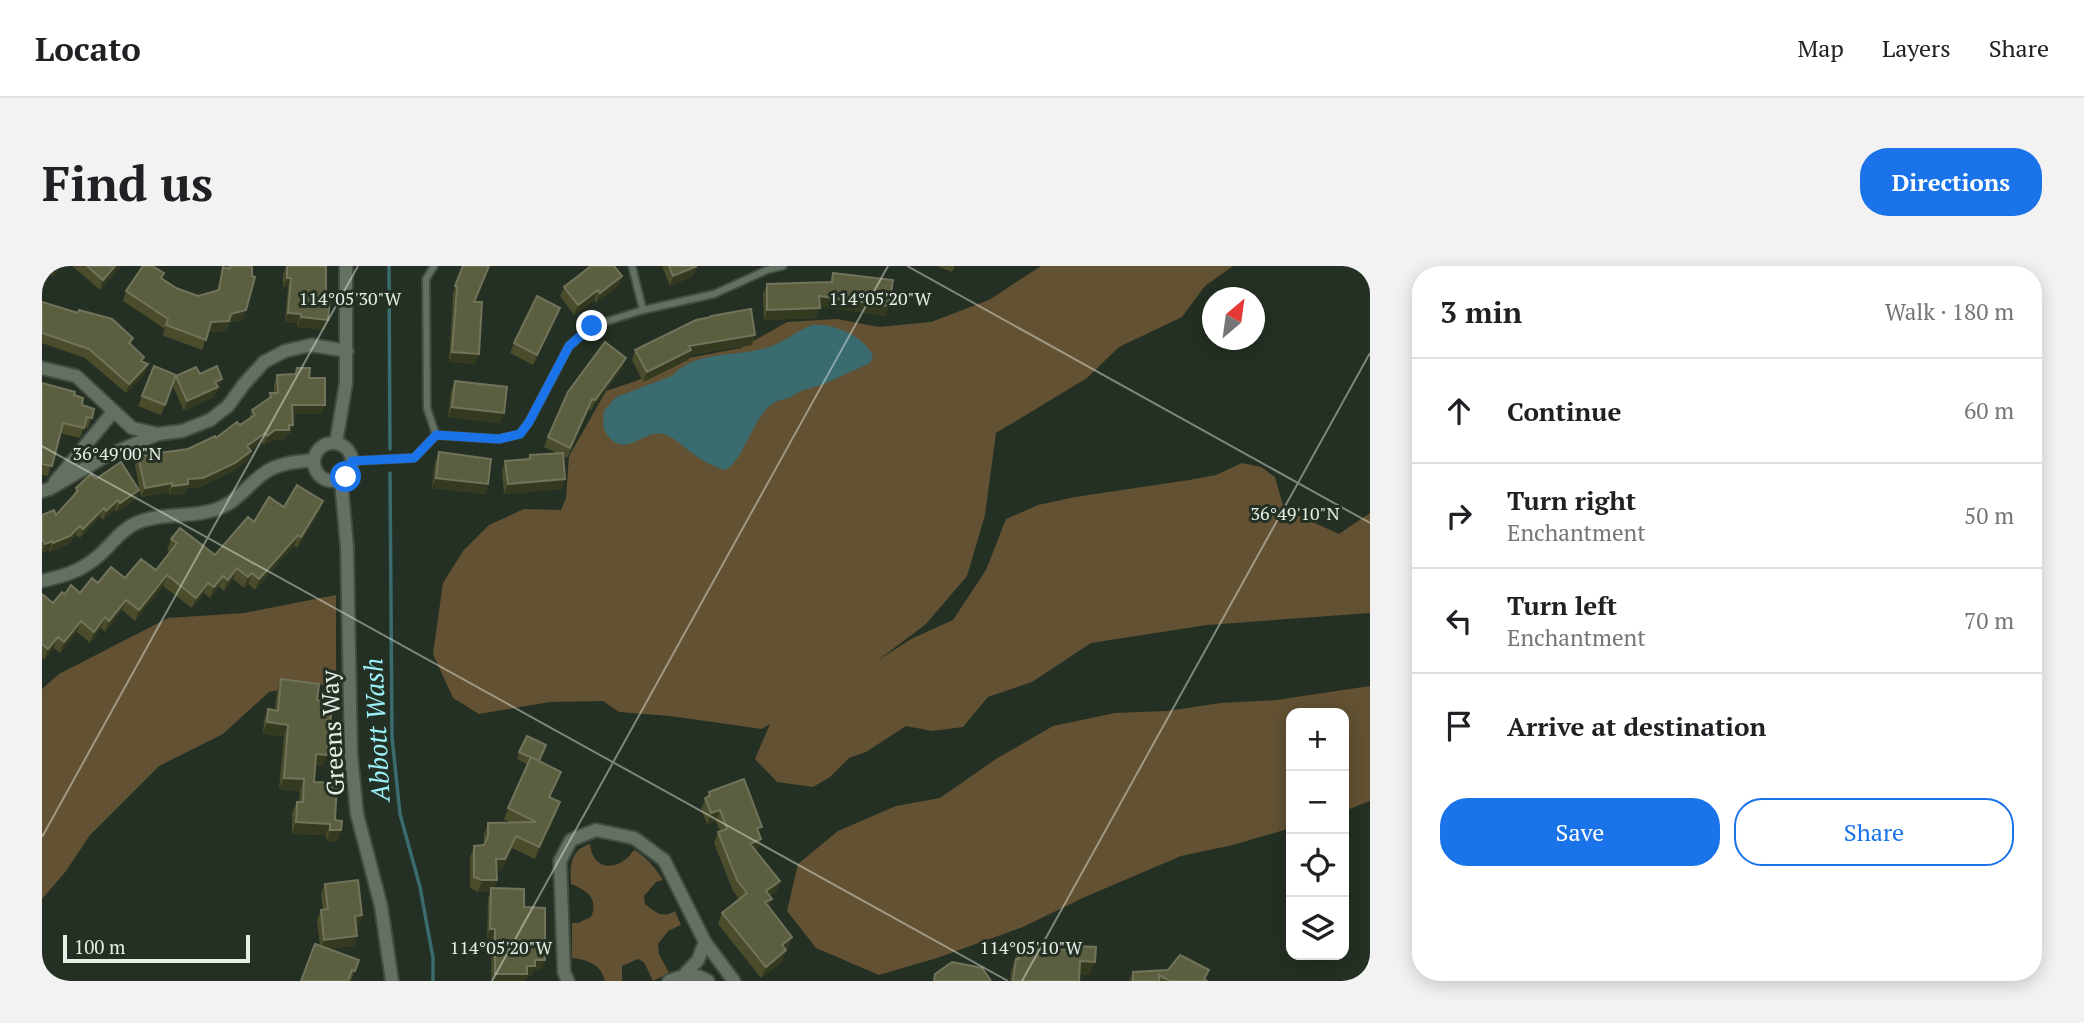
<!DOCTYPE html>
<meta charset="utf-8">
<style>
:root{--surface:#fff;--page:#f2f2f2;--text:#202124;--muted:#757577;--line:#e0e0e0;--accent:#1a73e8}
body{margin:0;font-family:"PT Serif",serif;background:var(--page);color:var(--text)}
.controls{position:absolute;right:21px;bottom:21px;display:grid;overflow:hidden;border-radius:14px;box-shadow:0 4px 18px #0003}
.controls button{width:63px;height:63px;display:grid;place-items:center;padding:0;border:0;border-bottom:2px solid var(--line);background:var(--surface);color:var(--text);font:35px sans-serif}
.compass{position:absolute;left:1160px;top:21px;width:63px;height:63px;border-radius:50%;background:var(--surface);box-shadow:0 4px 18px #0003;rotate:29deg}
.scale{position:absolute;left:21px;bottom:18px;width:187px;box-sizing:border-box;padding-left:7px;border:4px solid #e8efe7;border-top:0;font-size:19px;line-height:24px;white-space:nowrap;color:#e8efe7;-webkit-text-stroke:5px #253024;paint-order:stroke}
.stop{position:absolute;width:21px;height:21px;margin:-16px;border:5px solid #1a73e8;border-radius:50%;background:#fff}
.stop.end{background:#1a73e8;border-color:#fff;box-shadow:0 2px 7px #0008}
.list{margin:0;padding:0;list-style:none}
h2{display:flex;justify-content:space-between;align-items:center;height:91px;margin:0;padding:0 28px;font-size:30px}
h2 small{font-size:23px;font-weight:400;color:var(--muted)}
.list li{display:grid;grid-template-columns:46px 1fr auto;gap:21px;align-items:center;box-sizing:border-box;height:105px;padding:0 28px;border-top:2px solid var(--line)}
.list b{display:block;font-size:26px;white-space:nowrap}
.list p{margin:0;font-size:23px;white-space:nowrap;color:var(--muted)}
.list em{font-size:23px;font-style:normal;color:var(--muted)}
.actions{display:flex;gap:14px;padding:21px 28px}
.actions a{flex:1;padding:16px 0;border:2px solid var(--accent);border-radius:28px;text-align:center;font-size:24px;color:var(--accent)}
.actions .main{background:var(--accent);color:#fff}
.icon{flex:none;width:38px;height:38px;fill:none;stroke:currentColor;stroke-width:2;stroke-linecap:round;stroke-linejoin:round}
.map{position:relative;flex:none;width:1328px;height:715px;overflow:hidden;border-radius:28px}
header{display:flex;align-items:center;gap:42px;box-sizing:border-box;height:98px;padding:0 35px;background:var(--surface);border-bottom:2px solid var(--line)}
header strong{font-size:33px}
nav{display:flex;gap:38px;margin-inline-start:auto;font-size:24px}
.intro{display:flex;align-items:center;justify-content:space-between;box-sizing:border-box;height:168px;padding:0 42px}
h1{margin:0;font-size:49px}
.button{padding:18px 32px;border-radius:28px;background:var(--accent);color:#fff;font-size:24px;font-weight:700}
main{display:flex;gap:42px;padding:0 42px}
aside{flex:1;background:var(--surface);border-radius:28px;box-shadow:0 4px 18px #0003}
.map>svg:first-child{display:block}
.green{fill:#625133}
.water{fill:#396b6f}
.lines{fill:none;stroke-linecap:round;stroke-linejoin:round}
.stream{stroke:#396b6f;stroke-width:3.5}
.service-casing{stroke:#424c41;stroke-width:10}
.minor-casing{stroke:#424c41;stroke-width:16}
.service{stroke:#637062;stroke-width:6}
.minor{stroke:#637062;stroke-width:12}
.wall{fill:#4a4c2b}
.shaded-wall{fill:#343a20}
.building{fill:#5b5e3f;stroke:#71745a;stroke-width:2}
.route{stroke:#1a73e8;stroke-width:9}
.ticks{fill:none;stroke:#e8efe7;stroke-width:2;stroke-opacity:0.45}
.labels{text-anchor:middle;dominant-baseline:central;stroke-width:6;stroke-linejoin:round;paint-order:stroke}
.street-label{font-size:24px;fill:#e8efe7;stroke:#253024}
.water-label{font-size:26px;font-style:italic;fill:#9af1f9;stroke:#253024}
.ticks-label{font-size:18px;text-anchor:middle;fill:#e8efe7;stroke:#253024;stroke-width:6;stroke-linejoin:round;paint-order:stroke}
</style>
<header>
<strong>Locato</strong>
<nav><a>Map</a><a>Layers</a><a>Share</a></nav>
</header>
<div class="intro"><h1>Find us</h1><a class="button">Directions</a></div>
<main>
<div class="map">
<svg width="1328" height="715" viewBox="0 0 1328 715">
<rect width="100%" height="100%" fill="#253024"/>
<path class="green" d="M 999,0 L 1191,0 L 1163,20 L 1140,51 L 1077,81 L 1045,112 L 954,167 L 943,249 L 925,310 L 884,358 L 835,395 L 869,373 L 911,354 L 944,304 L 964,253 L 996,239 L 1033,231 L 1147,214 L 1174,209 L 1200,197 L 1219,201 L 1233,211 L 1242,243 L 1297,268 L 1328,247 L 1328,347 L 1165,359 L 1049,377 L 990,416 L 946,431 L 921,461 L 890,465 L 864,460 L 824,486 L 807,492 L 788,511 L 771,521 L 735,516 L 713,493 L 728,458 L 720,463 L 628,450 L 577,446 L 561,435 L 508,436 L 437,448 L 411,432 L 391,388 L 401,317 L 421,285 L 447,259 L 482,243 L 519,244 L 524,232 L 527,190 L 564,125 L 594,115 L 641,93 L 699,82 L 745,56 L 795,53 L 837,61 L 889,56 L 947,34 Z
M 294,329 L 294,418 L 254,420 L 227,426 L 181,468 L 117,500 L 48,569 L 24,605 L 0,633 L 0,423 L 17,408 L 126,352 L 202,347 Z
M 1328,420 L 1328,535 L 1302,545 L 1302,447 L 1249,447 L 1249,562 L 1191,579 L 1139,590 L 1043,631 L 981,661 L 895,692 L 837,709 L 774,682 L 745,645 L 756,598 L 796,565 L 854,540 L 898,532 L 954,493 L 1011,460 L 1073,447 L 1125,445 L 1179,437 L 1234,434 Z
M 548,578 C 551,607 578,605 592,584 C 605,591 613,602 621,614 L 614,616 L 602,630 L 603,638 C 613,646 621,653 633,645 L 639,659 L 626,665 L 616,678 L 617,688 L 627,707 L 611,715 L 602,696 L 596,693 L 580,700 L 580,715 L 563,715 C 559,698 546,694 530,692 L 530,657 L 536,657 L 549,651 C 557,633 545,624 529,618 C 528,600 528,584 548,578 Z"/>
<path class="water" d="M 770,59 C 791,57 822,70 831,90 L 828,97 L 782,118 L 759,125 L 749,131 L 733,136 L 725,142 L 715,156 L 697,190 L 688,201 L 682,204 C 672,200 661,196 653,189 C 644,183 632,171 622,168 C 602,163 584,192 567,171 C 560,163 561,156 562,145 L 574,131 L 630,110 C 654,83 699,92 730,80 C 744,75 756,64 770,59 Z"/>
<g class="lines">
<path class="stream" d="M 347,0 L 348,183
M 348,207 L 350,471 L 358,548 L 378,621 L 391,692 L 391,715"/>
<g class="service-casing">
<path id="service" d="M 392,0 L 384,13 L 385,142 L 394,169
M 590,0 L 601,44
M 394,169 L 457,173 L 478,168 L 487,156 L 527,80 L 550,60 L 601,44 L 672,28 L 725,4 L 741,0
M 310,195 L 372,192 L 394,169"/>
</g>
<g class="minor-casing">
<path id="minor" d="M 0,102 L 34,110 L 90,162 L 116,168 L 140,165 L 168,154 L 186,140 L 202,118 L 222,96 L 243,85 L 269,79 L 305,85
M272 196a19 19 0 1 1 38 0a19 19 0 1 1-38 0Z
M 294,177 L 304,117 L 304,0
M 299,214 L 305,281 L 309,489 L 315,548 L 339,640 L 350,715
M 13,216 L 71,146
M 0,225 L 7,223 L 62,191 L 116,168
M 0,315 C 21,310 37,306 54,292 C 68,281 77,265 94,257 C 123,245 156,254 184,239 C 198,232 208,217 221,208 C 235,197 254,196 272,194
M 643,708 L 656,694 L 663,676
M 526,715 L 522,706 L 518,595 L 529,574 L 554,564 L 592,572 L 622,594 L 663,676 L 692,715
M 627,715 C 642,709 652,706 666,715"/>
</g>
<use href="#service" class="service"/>
<use href="#minor" class="minor"/>
</g>
<path class="wall" d="M 1,0 L 21,0 L 10,10 Z
M 30,0 L 79,0 L 58,24 Z
M 185,0 L 210,0 L 201,54 L 187,57 L 184,65 L 166,66 L 160,84 L 120,69 L 123,63 L 81,35 L 84,25 L 120,13 L 134,22 L 156,30 L 175,24 L 181,1 L 185,2 Z
M 244,0 L 284,3 L 284,29 L 286,54 L 283,64 L 255,61 L 255,57 L 243,56 L 246,21 L 241,21 L 241,9 Z
M 421,0 L 433,36 L 437,88 L 433,98 L 407,96 L 411,31 L 410,30 Z
M 620,0 L 655,0 L 651,10 L 628,20 Z
M 895,0 L 913,0 L 910,6 Z
M 791,7 L 844,50 L 778,40 L 774,52 L 722,54 L 721,28 L 725,18 L 788,16 Z
M 580,10 L 576,20 L 554,37 L 552,34 L 532,49 L 518,30 L 522,21 Z
M 0,36 L 91,72 L 89,79 L 101,96 L 103,107 L 84,127 L 43,92 L 0,77 Z
M 518,42 L 514,52 L 491,99 L 468,87 L 472,77 Z
M 669,50 L 713,69 L 710,79 L 648,89 L 646,94 L 601,116 L 590,94 L 593,84 L 668,52 Z
M 584,92 L 580,102 L 549,144 L 547,143 L 525,192 L 521,190 L 523,213 L 520,223 L 462,228 L 460,205 L 463,195 L 486,193 L 488,189 L 515,187 L 502,181 L 506,171 Z
M 112,100 L 134,109 L 119,149 L 96,140 Z
M 255,102 L 267,112 L 283,139 L 279,148 L 251,148 L 251,159 L 248,168 L 245,168 L 243,173 L 230,174 L 222,179 L 220,176 L 209,184 L 206,194 L 189,206 L 158,221 L 145,222 L 143,228 L 127,229 L 127,226 L 99,231 L 93,199 L 96,190 L 146,183 L 174,172 L 198,159 L 207,153 L 210,144 L 226,133 L 228,127 L 232,127 L 232,118 L 235,109 L 252,108 Z
M 158,108 L 177,123 L 175,124 L 172,131 L 142,145 L 131,120 L 134,110 Z
M 413,115 L 462,147 L 458,157 L 406,151 L 409,125 Z
M 0,117 L 32,129 L 40,139 L 52,143 L 46,162 L 42,161 L 38,172 L 18,167 L 6,210 L 0,209 Z
M 397,186 L 446,218 L 443,228 L 390,222 L 393,196 Z
M 54,213 L 97,224 L 94,233 L 74,246 L 73,243 L 61,254 L 58,251 L 38,272 L 34,269 L 25,279 L 8,286 L 7,284 L 0,287 L 0,249 L 14,249 L 31,231 L 34,222 Z
M 281,235 L 277,246 L 255,282 L 252,280 L 213,324 L 206,318 L 202,322 L 191,313 L 182,325 L 177,321 L 168,332 L 162,327 L 150,342 L 121,320 L 93,355 L 80,344 L 63,366 L 59,362 L 48,377 L 35,366 L 18,387 L 12,382 L 2,394 L 0,392 L 0,328 L 11,337 L 23,328 L 38,327 L 56,317 L 83,312 L 114,304 L 128,286 L 125,284 L 129,273 L 173,289 L 212,256 L 242,241 Z
M 239,413 L 275,434 L 284,448 L 281,500 L 273,500 L 272,516 L 293,554 L 295,576 L 284,575 L 284,569 L 250,568 L 250,547 L 255,536 L 257,536 L 258,525 L 237,523 L 242,470 L 221,468 L 222,454 L 226,443 L 233,444 L 235,425 Z
M 504,479 L 497,495 L 515,517 L 508,531 L 518,536 L 514,548 L 493,593 L 470,582 L 459,605 L 455,605 L 455,614 L 452,622 L 482,641 L 503,694 L 499,704 L 492,704 L 489,710 L 485,710 L 483,715 L 449,715 L 450,673 L 445,673 L 446,632 L 448,626 L 436,626 L 428,622 L 428,591 L 432,580 L 442,579 L 442,568 L 446,557 L 467,556 L 462,553 L 485,498 L 475,493 L 477,486 Z
M 667,526 L 717,568 L 719,573 L 715,585 L 714,585 L 738,615 L 734,626 L 728,630 L 730,633 L 727,642 L 750,671 L 746,682 L 744,684 L 740,696 L 719,712 L 676,658 L 680,647 L 697,633 L 691,625 L 672,577 L 676,566 L 678,565 L 674,555 L 665,558 L 659,543 Z
M 283,618 L 320,649 L 317,659 L 314,660 L 315,670 L 312,680 L 286,683 L 317,694 L 309,715 L 307,714 L 278,680 L 275,654 L 279,644 L 281,644 L 279,628 Z
M 978,679 L 1034,685 L 1036,680 L 1048,709 L 1037,708 L 1037,715 L 968,715 L 969,705 Z
M 1091,706 L 1163,714 L 1165,715 L 1087,715 Z"/>
<path class="shaded-wall" d="M 14,0 L 21,0 L 10,10 Z
M 73,0 L 79,0 L 58,24 L 61,14 Z
M 655,0 L 651,10 L 628,20 L 631,10 Z
M 580,10 L 576,20 L 554,37 L 558,27 Z
M 245,12 L 249,12 L 246,21 L 241,21 Z
M 556,24 L 552,34 L 532,49 L 536,39 Z
M 777,30 L 847,40 L 844,50 L 774,40 Z
M 518,42 L 514,52 L 491,99 L 495,89 Z
M 778,42 L 774,52 L 722,54 L 725,44 Z
M 204,44 L 201,54 L 187,57 L 184,65 L 165,66 L 169,56 L 189,48 Z
M 246,47 L 259,48 L 255,57 L 243,56 Z
M 259,51 L 286,54 L 283,64 L 255,61 Z
M 713,69 L 710,79 L 648,89 L 646,94 L 601,116 L 605,106 L 647,80 Z
M 410,86 L 437,88 L 433,98 L 407,96 Z
M 584,92 L 580,102 L 549,144 L 553,134 Z
M 106,98 L 103,107 L 84,127 L 87,118 Z
M 180,113 L 172,131 L 142,145 L 145,135 L 173,116 Z
M 250,139 L 283,139 L 279,148 L 247,148 Z
M 410,141 L 462,147 L 458,157 L 406,151 Z
M 247,159 L 251,159 L 248,168 L 245,168 L 243,173 L 230,174 L 222,179 L 225,170 L 233,164 Z
M 223,167 L 220,176 L 202,189 L 205,180 Z
M 209,185 L 206,194 L 189,206 L 158,221 L 145,222 L 143,228 L 127,229 L 130,220 Z
M 394,212 L 446,218 L 443,228 L 390,222 Z
M 523,213 L 520,223 L 462,228 L 466,218 Z
M 130,217 L 127,226 L 99,231 L 103,222 Z
M 97,224 L 94,233 L 74,246 L 78,237 Z
M 76,234 L 73,243 L 61,254 L 64,245 Z
M 281,235 L 277,246 L 255,282 L 259,271 Z
M 62,242 L 58,251 L 38,272 L 41,263 Z
M 38,260 L 34,269 L 25,279 L 8,286 L 11,277 Z
M 256,269 L 252,280 L 213,324 L 217,313 Z
M 11,275 L 7,284 L 0,287 L 3,278 Z
M 195,302 L 191,313 L 182,325 L 186,314 Z
M 210,307 L 206,318 L 202,322 L 206,311 Z
M 125,309 L 121,320 L 93,355 L 97,344 Z
M 181,310 L 177,321 L 168,332 L 172,321 Z
M 166,317 L 162,327 L 150,342 L 154,332 Z
M 84,334 L 80,344 L 63,366 L 67,355 Z
M 63,351 L 59,362 L 48,377 L 52,366 Z
M 39,355 L 35,366 L 18,387 L 22,376 Z
M 16,371 L 12,382 L 2,394 L 6,383 Z
M 225,456 L 246,459 L 242,470 L 221,468 Z
M 274,488 L 285,489 L 281,500 L 270,500 Z
M 242,512 L 262,513 L 258,525 L 237,523 Z
M 518,536 L 514,548 L 493,593 L 497,581 Z
M 678,544 L 674,555 L 665,558 L 669,547 Z
M 254,556 L 288,558 L 284,569 L 250,568 Z
M 288,564 L 299,564 L 295,576 L 284,575 Z
M 474,570 L 459,605 L 450,605 L 454,593 Z
M 719,573 L 715,585 L 704,589 L 708,578 Z
M 440,614 L 455,614 L 451,626 L 449,622 L 448,626 L 436,626 Z
M 738,615 L 734,626 L 720,637 L 724,625 Z
M 730,633 L 726,645 L 723,636 Z
M 320,649 L 317,659 L 309,660 L 313,650 Z
M 448,663 L 453,663 L 450,673 L 445,673 Z
M 315,670 L 312,680 L 279,684 L 282,674 Z
M 750,671 L 746,682 L 736,690 L 740,679 Z
M 744,684 L 740,696 L 719,712 L 724,701 Z
M 493,694 L 503,694 L 499,704 L 492,704 L 489,710 L 485,710 L 483,715 L 450,715 L 453,708 L 485,700 Z
M 1038,695 L 1053,696 L 1048,709 L 1034,708 Z"/>
<path class="building" d="M 45,0 L 73,0 L 61,14 Z
M 101,0 L 110,0 L 122,7 L 119,12 L 134,22 L 156,30 L 177,24 L 181,1 L 188,3 L 188,0 L 210,0 L 210,10 L 213,11 L 204,44 L 189,48 L 187,55 L 169,56 L 164,74 L 124,59 L 126,53 L 84,25 Z
M 245,0 L 284,0 L 284,29 L 288,29 L 286,54 L 259,51 L 259,48 L 246,47 L 249,12 L 245,12 Z
M 421,0 L 447,0 L 432,36 L 440,36 L 437,88 L 410,86 L 415,21 L 413,20 Z
M 549,0 L 572,0 L 580,10 L 558,27 L 556,24 L 536,39 L 522,21 Z
M 627,0 L 655,0 L 631,10 Z
M 791,7 L 851,14 L 847,40 L 777,30 L 778,42 L 725,44 L 725,18 L 790,16 Z
M 495,30 L 518,42 L 495,89 L 472,77 Z
M 0,36 L 36,47 L 37,44 L 70,53 L 91,72 L 87,77 L 102,91 L 99,95 L 106,98 L 87,118 L 47,83 L 0,67 Z
M 709,43 L 713,69 L 647,80 L 649,84 L 605,106 L 593,84 L 654,54 L 669,51 L 669,50 Z
M 563,76 L 584,92 L 553,134 L 550,133 L 528,182 L 506,171 L 526,126 Z
M 112,100 L 134,109 L 123,139 L 100,130 Z
M 175,100 L 180,113 L 173,116 L 176,121 L 145,135 L 134,110 L 154,101 L 158,108 Z
M 255,102 L 268,102 L 267,112 L 283,112 L 283,139 L 250,139 L 251,159 L 247,159 L 247,164 L 233,164 L 225,170 L 223,167 L 205,180 L 209,185 L 193,197 L 161,212 L 146,213 L 146,218 L 130,220 L 130,217 L 103,222 L 96,190 L 146,183 L 173,170 L 174,172 L 195,156 L 198,159 L 213,149 L 210,144 L 229,131 L 228,127 L 236,127 L 235,109 L 254,108 Z
M 413,115 L 465,121 L 462,147 L 410,141 Z
M 0,117 L 33,126 L 32,129 L 41,132 L 40,139 L 52,143 L 50,152 L 45,151 L 42,162 L 21,157 L 10,200 L 0,198 Z
M 397,186 L 449,193 L 446,218 L 394,212 Z
M 521,187 L 523,213 L 466,218 L 463,195 L 488,193 L 488,189 Z
M 79,196 L 97,224 L 78,237 L 76,234 L 64,245 L 62,242 L 41,263 L 38,260 L 28,270 L 11,277 L 11,275 L 3,278 L 0,273 L 0,249 L 12,244 L 14,249 L 36,225 L 34,222 L 49,208 L 54,213 Z
M 255,219 L 281,235 L 259,271 L 256,269 L 217,313 L 210,307 L 206,311 L 195,302 L 186,314 L 181,310 L 172,321 L 166,317 L 154,332 L 125,309 L 97,344 L 84,334 L 67,355 L 63,351 L 52,366 L 39,355 L 22,376 L 16,371 L 6,383 L 0,378 L 0,328 L 11,337 L 20,326 L 23,328 L 29,319 L 38,327 L 50,312 L 56,317 L 69,301 L 83,312 L 99,293 L 114,304 L 135,277 L 129,273 L 138,262 L 173,289 L 206,251 L 212,256 L 227,231 L 242,241 Z
M 239,413 L 277,418 L 275,434 L 285,435 L 284,448 L 289,448 L 285,489 L 274,488 L 272,516 L 295,517 L 293,554 L 300,555 L 299,564 L 288,564 L 288,558 L 254,556 L 255,536 L 261,536 L 262,513 L 242,512 L 246,459 L 225,456 L 226,443 L 236,445 Z
M 485,470 L 504,479 L 497,495 L 477,486 Z
M 489,491 L 519,506 L 507,531 L 518,536 L 497,581 L 474,570 L 463,593 L 454,593 L 455,614 L 440,614 L 432,611 L 432,580 L 442,579 L 446,570 L 446,557 L 494,556 L 466,542 Z
M 702,513 L 720,561 L 715,562 L 719,573 L 708,578 L 738,615 L 724,625 L 730,633 L 723,636 L 750,671 L 740,679 L 744,684 L 724,701 L 680,647 L 705,627 L 695,614 L 676,566 L 685,563 L 678,544 L 669,547 L 663,532 L 668,530 L 667,526 Z
M 316,614 L 320,649 L 313,650 L 315,670 L 282,674 L 279,644 L 286,643 L 283,618 Z
M 449,622 L 482,623 L 482,641 L 503,642 L 503,694 L 493,694 L 493,700 L 485,700 L 485,708 L 453,708 L 453,663 L 448,663 Z
M 273,678 L 317,694 L 313,705 L 310,704 L 306,715 L 259,715 Z
M 978,679 L 1035,685 L 1036,680 L 1054,681 L 1053,696 L 1038,695 L 1037,715 L 971,715 L 974,693 L 977,693 Z
M 1138,689 L 1167,704 L 1162,713 L 1165,715 L 1128,715 L 1117,709 L 1117,715 L 1091,715 L 1091,706 L 1126,704 Z
M 910,696 L 940,702 L 949,715 L 892,715 L 893,708 Z"/>
<g class="lines">
<path class="route" d="M 304,211 L 310,201 L 310,195 L 372,192 L 394,169 L 457,173 L 478,168 L 487,156 L 527,80 L 550,60"/>
</g>
<path class="ticks" d="M 865,0 L 1328,257M 0,180 L 966,715M 0,571 L 316,0M 450,715 L 846,0M 980,715 L 1328,87"/>
<g class="labels">
<g class="street-label">
<text transform="translate(290 467) rotate(-93)">Greens Way</text>
</g>
<g class="water-label">
<text transform="translate(334 464) rotate(-93)">Abbott Wash</text>
</g>
</g>
<g class="ticks-label">
<text x="308" y="39">114°05'30"W</text>
<text x="838" y="39">114°05'20"W</text>
<text x="75" y="194">36°49'00"N</text>
<text x="1253" y="254">36°49'10"N</text>
<text x="459" y="688">114°05'20"W</text>
<text x="989" y="688">114°05'10"W</text>
</g>
</svg>
<div class="controls">
<button>+</button>
<button>−</button>
<button><svg class="icon" aria-label="locate" viewBox="0 0 24 24"><circle cx="12" cy="12" r="6"/><path d="M12 2v4M12 18v4M2 12h4M18 12h4"/></svg></button>
<button><svg class="icon" aria-label="layers" viewBox="0 0 24 24"><path d="M12 4l9 5-9 5-9-5zM3 14l9 5 9-5"/></svg></button>
</div>
<svg class="compass" viewBox="-18 -18 36 36"><path d="M0-13l5 13h-10z" fill="#e53935"/><path d="M0 13l5-13h-10z" fill="#757577"/></svg>
<div class="scale">100 m</div>
<div class="stop" style="left:304px;top:211px"></div>
<div class="stop end" style="left:550px;top:60px"></div>
</div>
<aside>
<h2>3 min<small>Walk · 180 m</small></h2>
<ul class="list">
<li><svg class="icon" aria-label="ahead" viewBox="0 0 24 24"><path d="M12 20V5M6 11l6-6 6 6"/></svg><div><b>Continue</b></div><em>60 m</em></li>
<li><svg class="icon" aria-label="right" viewBox="0 0 24 24"><path d="M7 20v-9h11M14 6l5 5-5 5"/></svg><div><b>Turn right</b><p>Enchantment</p></div><em>50 m</em></li>
<li><svg class="icon" aria-label="left" viewBox="0 0 24 24"><path d="M17 20v-9H6M10 6l-5 5 5 5"/></svg><div><b>Turn left</b><p>Enchantment</p></div><em>70 m</em></li>
<li><svg class="icon" aria-label="arrive" viewBox="0 0 24 24"><path d="M6 21V4h12l-3 4 3 4H6"/></svg><div><b>Arrive at destination</b></div></li>
</ul>
<div class="actions"><a class="main">Save</a><a>Share</a></div>
</aside>
</main>
